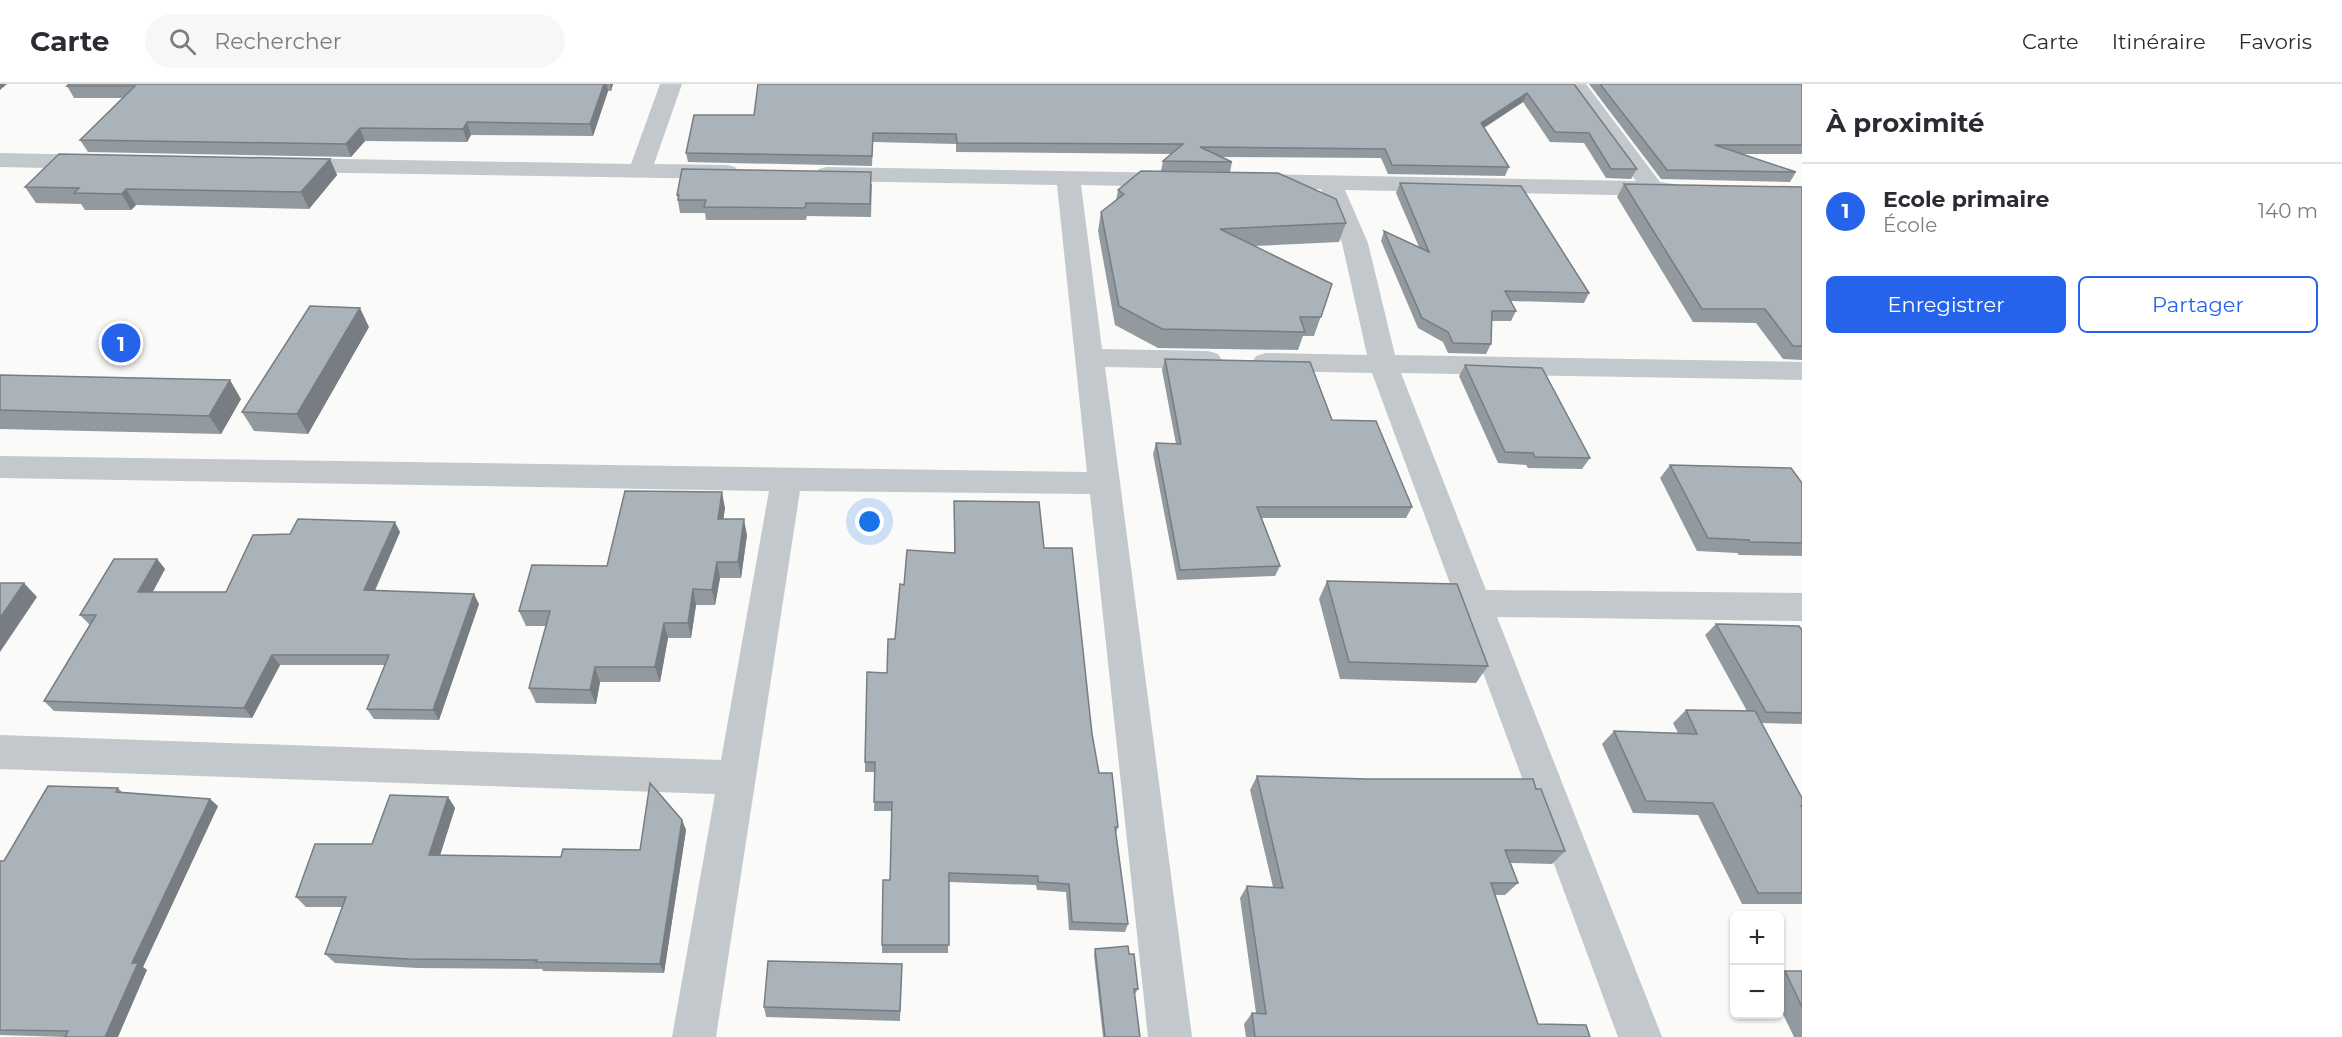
<!DOCTYPE html>
<html lang="fr">
<meta charset="utf-8">
<style>
:root{--surface:#fff;--page:#f7f7f7;--text:#2b2b33;--muted:#7c7c81;--line:#e1e1e2;--accent:#2563eb}
body{margin:0;font-family:Montserrat,sans-serif;background:var(--page);color:var(--text)}
.controls{position:absolute;right:18px;bottom:18px;display:grid;overflow:hidden;border-radius:9px;box-shadow:0 2px 4px #0004}
.controls button{width:54px;height:54px;display:grid;place-items:center;padding:0;border:0;border-bottom:2px solid var(--line);background:var(--surface);color:var(--text);font:30px sans-serif}
.you{position:absolute;left:870px;top:438px;width:21px;height:21px;margin:-15px;border:4px solid #fff;border-radius:50%;background:#1a73e8;box-shadow:0 0 0 9px #1a73e833}
.badge{display:grid;place-items:center;width:39px;height:39px;border-radius:50%;background:var(--accent);color:#fff;font-size:20px;font-weight:700}
.pin{position:absolute;translate:-50% -50%;border:3px solid #fff;box-shadow:0 2px 6px #0006}
.list{margin:0;padding:0;list-style:none}
h2{display:flex;justify-content:space-between;align-items:center;height:78px;margin:0;padding:0 24px;font-size:26px}
h2 small{font-size:20px;font-weight:400;color:var(--muted)}
.list li{display:grid;grid-template-columns:39px 1fr auto;gap:18px;align-items:center;box-sizing:border-box;height:96px;padding:0 24px;border-top:2px solid var(--line)}
.list b{display:block;font-size:22px;white-space:nowrap}
.list p{margin:0;font-size:20px;white-space:nowrap;color:var(--muted)}
.list em{font-size:20px;font-style:normal;color:var(--muted)}
.actions{display:flex;gap:12px;padding:18px 24px}
.actions a{flex:1;padding:14px 0;border:2px solid var(--accent);border-radius:9px;text-align:center;font-size:21px;color:var(--accent)}
.actions .main{background:var(--accent);color:#fff}
.icon{flex:none;width:33px;height:33px;fill:none;stroke:currentColor;stroke-width:2;stroke-linecap:round;stroke-linejoin:round}
.map{position:relative;flex:none;width:1802px;height:953px;overflow:hidden}
header{display:flex;align-items:center;gap:36px;box-sizing:border-box;height:84px;padding:0 30px;background:var(--surface);border-bottom:2px solid var(--line)}
header strong{font-size:28px}
nav{display:flex;gap:33px;margin-inline-start:auto;font-size:21px}
.search{width:420px;height:54px;background:var(--page);display:flex;align-items:center;gap:15px;box-sizing:border-box;padding:0 21px;border-radius:33px;color:var(--muted);font-size:22px}
main{display:flex}
aside{flex:1;background:var(--surface)}
.map>svg:first-child{display:block}
.lines{fill:none;stroke-linecap:round;stroke-linejoin:round}
.street{fill:#c3c8cc;fill-rule:evenodd}
.wall{fill:#929a9f}
.shaded-wall{fill:#777d82}
.building{fill:#aab3b9;stroke:#777d82;stroke-width:1.5}
</style>
<header>
<strong>Carte</strong>
<div class="search"><svg class="icon" aria-label="search" viewBox="0 0 24 24"><circle cx="10" cy="10" r="6"/><path d="M15 15l6 6"/></svg>Rechercher</div>
<nav><a>Carte</a><a>Itinéraire</a><a>Favoris</a></nav>
</header>
<main>
<div class="map">
<svg width="1802" height="953" viewBox="0 0 1802 953">
<rect width="100%" height="100%" fill="#fafaf8"/>
<g class="lines">
<path class="street" d="M 660,0 L 682,0 L 654,80 L 727,81 L 735,83 L 739,88 L 735,93 L 727,95 L 287,88 L 279,86 L 275,81 L 279,76 L 287,74 L 631,80 Z
M 1564,0 L 1586,0 L 1660,98 L 1674,100 L 1678,105 L 1674,110 L 1666,112 L 1345,106 L 1368,159 L 1395,271 L 1802,278 L 1802,296 L 1401,289 L 1486,506 L 1802,509 L 1802,537 L 1497,533 L 1662,953 L 1618,953 L 1372,289 L 1266,287 L 1256,284 L 1252,278 L 1256,272 L 1266,269 L 1367,271 L 1342,159 L 1321,105 L 1253,104 L 1245,102 L 1241,97 L 1245,92 L 1253,90 L 1636,97 Z
M 0,69 L 97,71 L 105,73 L 109,78 L 105,83 L 97,85 L 0,83 Z
M 827,83 L 1177,89 L 1185,91 L 1189,96 L 1185,101 L 1177,103 L 1081,101 L 1102,265 L 1208,267 L 1218,270 L 1222,276 L 1218,282 L 1208,285 L 1105,283 L 1192,953 L 1148,953 L 1090,410 L 800,407 L 716,953 L 672,953 L 715,710 L 0,685 L 0,651 L 721,676 L 769,407 L 0,394 L 0,372 L 1087,388 L 1057,101 L 827,97 L 819,95 L 815,90 L 819,85 Z"/>
</g>
<path class="wall" d="M 69,0 L 613,0 L 611,7 L 608,7 L 593,52 L 471,51 L 467,58 L 365,57 L 351,73 L 88,68 L 80,56 L 123,14 L 74,14 L 67,2 Z
M 1574,0 L 1637,85 L 1631,95 L 1606,94 L 1584,59 L 1550,58 L 1523,18 L 1484,44 L 1509,83 L 1505,92 L 1388,90 L 1381,74 L 1221,73 L 1232,78 L 1230,88 L 1161,87 L 1163,77 L 1171,70 L 956,68 L 956,60 L 873,58 L 872,82 L 688,78 L 686,69 L 754,31 Z
M 1589,0 L 1802,0 L 1802,70 L 1742,70 L 1796,88 L 1790,98 L 1661,95 Z
M 330,75 L 337,91 L 309,125 L 136,121 L 131,126 L 85,126 L 81,120 L 36,119 L 25,103 Z
M 1400,99 L 1589,209 L 1584,219 L 1511,217 L 1516,227 L 1511,237 L 1491,237 L 1491,260 L 1486,270 L 1448,269 L 1443,258 L 1418,244 L 1381,157 L 1384,147 L 1419,163 L 1396,109 Z
M 872,100 L 871,133 L 807,132 L 806,136 L 706,136 L 705,129 L 680,129 L 677,111 Z
M 1624,100 L 1802,103 L 1802,276 L 1783,275 L 1756,239 L 1693,238 L 1617,113 Z
M 1118,106 L 1346,139 L 1339,158 L 1254,162 L 1332,200 L 1314,252 L 1303,252 L 1298,266 L 1158,264 L 1115,241 L 1098,147 L 1101,128 L 1116,117 Z
M 369,243 L 308,350 L 254,347 L 242,328 Z
M 1165,275 L 1332,336 L 1412,423 L 1406,434 L 1262,434 L 1280,482 L 1275,492 L 1177,496 L 1153,370 L 1156,359 L 1176,360 L 1162,286 Z
M 1465,281 L 1590,374 L 1582,385 L 1528,384 L 1526,381 L 1498,379 L 1459,292 Z
M 0,291 L 241,315 L 221,350 L 0,345 Z
M 1670,381 L 1802,399 L 1802,472 L 1739,471 L 1737,469 L 1697,467 L 1660,394 Z
M 954,417 L 1044,464 L 1092,650 L 1099,689 L 1118,743 L 1116,749 L 1128,840 L 1125,848 L 1069,846 L 1066,808 L 1037,806 L 1036,801 L 949,798 L 948,869 L 882,869 L 882,861 L 890,796 L 892,727 L 874,727 L 875,688 L 865,688 L 865,678 L 895,555 L 904,501 L 954,469 Z
M 725,424 L 723,435 L 747,451 L 741,494 L 720,494 L 715,521 L 696,521 L 691,554 L 668,554 L 660,598 L 600,598 L 596,620 L 536,619 L 529,604 L 546,542 L 526,542 L 519,527 L 607,482 Z
M 400,448 L 375,507 L 479,520 L 439,636 L 374,635 L 367,625 L 385,581 L 280,581 L 252,634 L 54,627 L 44,617 L 90,541 L 80,531 L 157,475 L 165,485 L 152,508 L 226,508 Z
M 1327,497 L 1488,582 L 1476,599 L 1340,595 L 1319,515 Z
M 1716,540 L 1802,546 L 1802,640 L 1762,639 L 1802,714 L 1802,820 L 1742,820 L 1698,731 L 1633,729 L 1602,660 L 1614,647 L 1678,649 L 1673,639 L 1686,626 L 1747,627 L 1705,551 Z
M 1257,692 L 1536,705 L 1565,767 L 1552,780 L 1511,779 L 1518,799 L 1505,811 L 1495,811 L 1538,940 L 1590,953 L 1246,953 L 1244,940 L 1252,929 L 1256,929 L 1240,814 L 1247,802 L 1273,803 L 1250,706 Z
M 118,704 L 123,709 L 218,722 L 143,883 L 147,886 L 65,953 L 0,951 L 0,777 L 4,777 Z
M 448,713 L 455,724 L 440,771 L 561,773 L 640,766 L 682,736 L 686,746 L 664,889 L 543,887 L 542,885 L 417,884 L 335,879 L 325,870 L 342,823 L 306,823 L 296,813 L 372,760 Z
M 1095,865 L 1129,870 L 1138,905 L 1135,910 L 1134,910 L 1140,953 L 1103,953 L 1094,871 Z
M 902,880 L 900,937 L 766,933 L 764,923 Z
M 1785,887 L 1802,887 L 1802,953 L 1794,953 L 1779,922 L 1779,890 Z"/>
<path class="shaded-wall" d="M 0,0 L 7,0 L 0,6 Z
M 604,0 L 607,0 L 608,7 L 593,52 L 590,40 Z
M 610,0 L 613,0 L 611,7 Z
M 1527,9 L 1523,18 L 1477,48 L 1481,39 Z
M 467,38 L 471,51 L 467,58 L 463,45 Z
M 360,44 L 365,57 L 351,73 L 346,60 Z
M 330,75 L 337,91 L 309,125 L 301,108 Z
M 126,105 L 136,121 L 131,126 L 122,110 Z
M 360,224 L 369,243 L 308,350 L 297,330 Z
M 230,296 L 241,315 L 221,350 L 209,332 Z
M 722,408 L 725,424 L 721,451 L 718,435 Z
M 744,435 L 747,451 L 741,494 L 738,478 Z
M 395,438 L 400,448 L 370,517 L 364,506 Z
M 157,475 L 165,485 L 147,519 L 138,508 Z
M 717,478 L 720,494 L 715,521 L 712,506 Z
M 24,499 L 37,513 L 0,568 L 0,534 Z
M 693,505 L 696,521 L 691,554 L 688,539 Z
M 474,510 L 479,520 L 439,636 L 433,626 Z
M 664,539 L 668,554 L 660,598 L 655,583 Z
M 272,571 L 280,581 L 252,634 L 244,624 Z
M 595,583 L 600,598 L 596,620 L 590,606 Z
M 448,713 L 455,724 L 437,781 L 429,771 Z
M 210,715 L 218,722 L 143,883 L 147,886 L 118,953 L 105,953 L 132,879 Z
M 682,736 L 686,746 L 664,889 L 660,880 Z"/>
<path class="building" d="M 69,0 L 604,0 L 590,40 L 467,38 L 463,45 L 360,44 L 346,60 L 80,56 L 135,2 L 67,2 Z
M 758,0 L 1574,0 L 1637,85 L 1611,85 L 1589,49 L 1555,48 L 1527,9 L 1481,39 L 1509,83 L 1392,81 L 1385,65 L 1200,63 L 1232,78 L 1163,77 L 1183,60 L 957,59 L 956,50 L 873,49 L 872,72 L 686,69 L 694,31 L 754,31 Z
M 1600,0 L 1802,0 L 1802,61 L 1715,61 L 1796,88 L 1667,86 Z
M 59,70 L 330,75 L 301,108 L 126,105 L 122,110 L 74,109 L 79,104 L 25,103 Z
M 682,85 L 871,88 L 870,120 L 806,119 L 805,124 L 704,123 L 706,116 L 678,116 L 679,111 L 677,111 Z
M 1141,87 L 1278,89 L 1336,115 L 1346,139 L 1220,145 L 1332,200 L 1321,233 L 1300,233 L 1305,248 L 1162,245 L 1119,222 L 1101,128 L 1124,110 L 1118,106 Z
M 1400,99 L 1521,102 L 1589,209 L 1505,207 L 1516,227 L 1492,227 L 1491,260 L 1453,259 L 1448,248 L 1422,234 L 1384,147 L 1429,168 Z
M 1624,100 L 1802,103 L 1802,262 L 1793,262 L 1765,225 L 1702,225 Z
M 310,222 L 360,224 L 297,330 L 242,328 Z
M 1165,275 L 1310,278 L 1332,336 L 1376,337 L 1412,423 L 1257,423 L 1280,482 L 1180,486 L 1156,359 L 1181,360 Z
M 1465,281 L 1542,284 L 1590,374 L 1535,373 L 1533,369 L 1505,368 Z
M 0,291 L 230,296 L 209,332 L 0,326 Z
M 1670,381 L 1791,384 L 1802,399 L 1802,459 L 1750,458 L 1749,456 L 1708,454 Z
M 625,407 L 722,408 L 718,435 L 744,435 L 738,478 L 717,478 L 712,506 L 693,505 L 688,539 L 664,539 L 655,583 L 595,583 L 590,606 L 529,604 L 550,527 L 519,527 L 532,481 L 607,482 Z
M 954,417 L 1039,418 L 1044,464 L 1072,464 L 1092,650 L 1099,689 L 1112,689 L 1118,743 L 1115,743 L 1128,840 L 1072,838 L 1069,800 L 1038,798 L 1038,792 L 949,789 L 949,861 L 882,861 L 883,796 L 890,796 L 892,718 L 874,718 L 875,678 L 865,678 L 867,588 L 887,589 L 888,555 L 895,555 L 900,500 L 904,501 L 907,466 L 955,469 Z
M 298,435 L 395,438 L 364,506 L 474,510 L 433,626 L 367,625 L 389,571 L 272,571 L 244,624 L 44,617 L 96,531 L 80,531 L 114,475 L 157,475 L 138,508 L 226,508 L 253,451 L 290,450 Z
M 1327,497 L 1457,500 L 1488,582 L 1349,578 Z
M 0,499 L 24,499 L 0,534 Z
M 1716,540 L 1799,542 L 1802,546 L 1802,629 L 1766,628 Z
M 1686,626 L 1755,627 L 1802,714 L 1802,722 L 1801,722 L 1802,724 L 1802,809 L 1758,809 L 1713,719 L 1646,717 L 1614,647 L 1697,650 Z
M 1257,692 L 1367,695 L 1533,695 L 1536,705 L 1541,705 L 1565,767 L 1505,766 L 1518,799 L 1491,799 L 1538,940 L 1586,941 L 1590,953 L 1255,953 L 1252,929 L 1266,930 L 1247,802 L 1283,804 Z
M 650,699 L 682,736 L 660,880 L 536,878 L 537,876 L 408,875 L 325,870 L 346,813 L 296,813 L 315,760 L 372,760 L 390,711 L 448,713 L 429,771 L 561,773 L 563,765 L 640,766 Z
M 48,702 L 118,704 L 116,708 L 210,715 L 132,879 L 138,879 L 105,953 L 65,953 L 68,947 L 0,946 L 0,777 L 4,777 Z
M 1128,862 L 1129,870 L 1134,870 L 1138,905 L 1134,905 L 1140,953 L 1105,953 L 1095,865 Z
M 768,877 L 902,880 L 900,927 L 764,923 Z
M 1785,887 L 1802,887 L 1802,923 Z"/>
</svg>
<div class="controls">
<button>+</button>
<button>−</button>
</div>
<div class="you"></div>
<div class="pin badge" style="left:121px;top:259px">1</div>
</div>
<aside>
<h2>À proximité<small></small></h2>
<ul class="list">
<li><span class="badge">1</span><div><b>Ecole primaire</b><p>École</p></div><em>140 m</em></li>
</ul>
<div class="actions"><a class="main">Enregistrer</a><a>Partager</a></div>
</aside>
</main>
